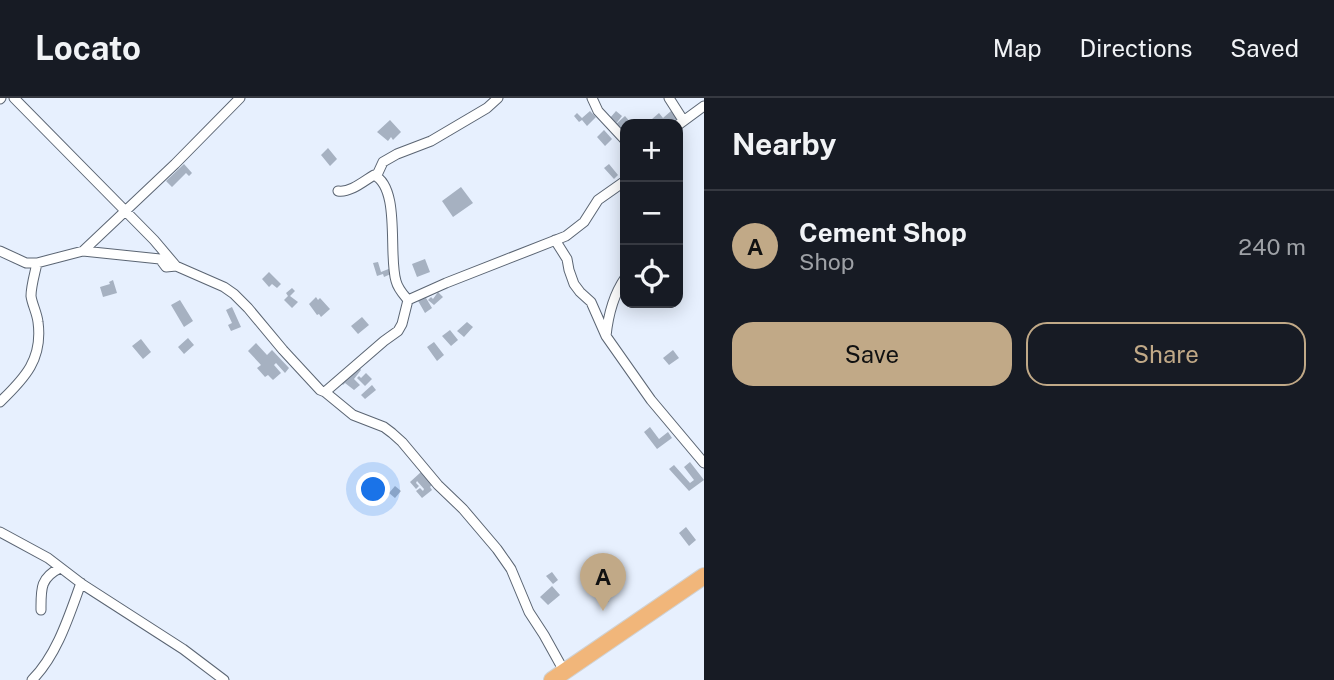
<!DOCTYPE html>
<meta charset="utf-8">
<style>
:root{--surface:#171b24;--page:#242831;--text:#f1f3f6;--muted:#9ea1a6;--line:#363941;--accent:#c1a987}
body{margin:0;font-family:"Public Sans",sans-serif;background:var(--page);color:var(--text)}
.controls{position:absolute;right:21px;top:21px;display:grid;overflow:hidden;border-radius:14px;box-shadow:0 4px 18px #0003}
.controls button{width:63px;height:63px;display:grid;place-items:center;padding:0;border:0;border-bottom:2px solid var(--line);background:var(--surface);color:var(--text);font:35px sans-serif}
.you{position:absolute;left:374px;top:392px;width:24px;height:24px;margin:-18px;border:5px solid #fff;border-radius:50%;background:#1a73e8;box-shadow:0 0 0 10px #1a73e833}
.badge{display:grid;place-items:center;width:46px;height:46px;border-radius:50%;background:var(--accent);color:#111;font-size:23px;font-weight:700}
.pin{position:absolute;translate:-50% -58px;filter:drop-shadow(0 2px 4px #0008)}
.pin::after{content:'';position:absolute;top:37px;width:24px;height:21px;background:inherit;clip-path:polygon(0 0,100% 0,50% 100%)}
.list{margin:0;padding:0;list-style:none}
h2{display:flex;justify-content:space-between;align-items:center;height:91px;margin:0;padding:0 28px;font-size:30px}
h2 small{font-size:23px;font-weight:400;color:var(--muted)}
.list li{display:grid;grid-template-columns:46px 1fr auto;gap:21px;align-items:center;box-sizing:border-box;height:112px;padding:0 28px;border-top:2px solid var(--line)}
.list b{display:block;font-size:26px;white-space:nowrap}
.list p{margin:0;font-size:23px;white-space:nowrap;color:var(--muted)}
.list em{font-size:23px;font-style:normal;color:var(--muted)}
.actions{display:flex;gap:14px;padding:21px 28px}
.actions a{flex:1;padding:16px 0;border:2px solid var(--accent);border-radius:21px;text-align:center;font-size:24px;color:var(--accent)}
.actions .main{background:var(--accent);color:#111}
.icon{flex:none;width:38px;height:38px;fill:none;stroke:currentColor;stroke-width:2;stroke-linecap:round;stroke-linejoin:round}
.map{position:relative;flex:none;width:704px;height:582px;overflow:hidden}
header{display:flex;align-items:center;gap:42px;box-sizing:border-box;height:98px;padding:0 35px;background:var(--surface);border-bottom:2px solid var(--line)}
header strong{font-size:33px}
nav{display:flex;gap:38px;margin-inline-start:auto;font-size:24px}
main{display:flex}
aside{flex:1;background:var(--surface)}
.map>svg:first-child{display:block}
.building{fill:#a6b1c1}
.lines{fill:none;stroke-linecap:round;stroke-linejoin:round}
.street-casing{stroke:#5b6573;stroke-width:11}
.highway-casing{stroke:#d1d2d3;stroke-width:18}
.street{stroke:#fff;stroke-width:9}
.highway{stroke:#f1b67a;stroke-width:16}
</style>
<header>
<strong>Locato</strong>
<nav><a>Map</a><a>Directions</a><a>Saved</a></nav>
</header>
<main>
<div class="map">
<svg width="704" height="582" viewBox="0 0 704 582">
<rect width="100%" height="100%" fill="#e7f0fe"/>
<path class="building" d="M 590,13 L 596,19 L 587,28 L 582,22 L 579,24 L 574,18 L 577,15 L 582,20 Z
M 616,13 L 622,18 L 615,27 L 610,20 Z
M 671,13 L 678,23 L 673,26 L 670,21 L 664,26 L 657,26 L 652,21 L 659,15 L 663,20 Z
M 625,18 L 631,25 L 625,26 L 625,30 L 621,34 L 615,27 Z
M 390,22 L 401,34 L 393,42 L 391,39 L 388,43 L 377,34 Z
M 604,32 L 612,41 L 605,48 L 597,39 Z
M 328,50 L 337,61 L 330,68 L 321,57 Z
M 184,66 L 192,75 L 189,78 L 186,75 L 172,89 L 166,83 Z
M 609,66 L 618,77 L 614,81 L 604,70 Z
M 461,89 L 473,105 L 453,119 L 442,103 Z
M 425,161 L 430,174 L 417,179 L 412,166 Z
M 378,164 L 381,174 L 391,170 L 393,175 L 384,179 L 383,176 L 377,178 L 373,165 Z
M 269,174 L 281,186 L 277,190 L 272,186 L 269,189 L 262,181 Z
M 113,182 L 117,195 L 103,199 L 100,189 L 110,186 L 109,184 Z
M 292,190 L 295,193 L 290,198 L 298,204 L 292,210 L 284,202 L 288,198 L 286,195 Z
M 435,190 L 438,194 L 426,200 L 432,210 L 425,215 L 417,201 Z
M 438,194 L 443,199 L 434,207 L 428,202 L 431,199 L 433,201 Z
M 316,199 L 318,202 L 320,200 L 330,211 L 321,219 L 319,216 L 317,217 L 309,206 Z
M 180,202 L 193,223 L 184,229 L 171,207 Z
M 232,209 L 241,229 L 231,233 L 228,227 L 232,225 L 226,212 Z
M 362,219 L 369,227 L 358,236 L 351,228 Z
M 467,224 L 473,229 L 464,239 L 457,233 Z
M 450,232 L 458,242 L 451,248 L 442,238 Z
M 188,240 L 194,247 L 184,256 L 178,249 Z
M 141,241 L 151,254 L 143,261 L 132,248 Z
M 434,244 L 444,257 L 437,263 L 427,249 Z
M 256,245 L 267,257 L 272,252 L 289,270 L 285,275 L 276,265 L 274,267 L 281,275 L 273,282 L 268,277 L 265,279 L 257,270 L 261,267 L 248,253 Z
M 673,252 L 679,260 L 669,267 L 663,260 Z
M 359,269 L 361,272 L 354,281 L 360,287 L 354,292 L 345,285 L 343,287 L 339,283 Z
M 366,275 L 372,281 L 365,288 L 357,280 L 359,278 L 361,280 Z
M 372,287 L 376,292 L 365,301 L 361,297 Z
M 650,329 L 659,341 L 668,334 L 672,340 L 657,351 L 644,334 Z
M 690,364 L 704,382 L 689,393 L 669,371 L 674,367 L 690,385 L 694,382 L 684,369 Z
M 421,374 L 432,387 L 430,389 L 432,392 L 422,400 L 416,393 L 420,390 L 423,393 L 424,391 L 417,383 L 416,385 L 419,388 L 416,391 L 410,384 Z
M 395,388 L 401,393 L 395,400 L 389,395 Z
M 686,429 L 696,442 L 689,448 L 679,435 Z
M 552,474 L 558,482 L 553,486 L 546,478 Z
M 593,487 L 609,503 L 602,509 L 593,496 L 591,497 L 587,493 Z
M 552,488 L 560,497 L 548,507 L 540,499 Z"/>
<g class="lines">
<g class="street-casing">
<path id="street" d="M 14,0 L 154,142 L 176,168 L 224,189 L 234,196 L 248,210 L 283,252 L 320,292 L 325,294 L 353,317 L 384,329 L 392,335 L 402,344 L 438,387 L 463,411 L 497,451 L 511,471 L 529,514 L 544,537 L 564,573
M 592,0 L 598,13 L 625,42
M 669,0 L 683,22
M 0,1 L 1,0
M 678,27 L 704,8
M 377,77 L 383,64 L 397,56 L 431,43 L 487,10 L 498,0
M 338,93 C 350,95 364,83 374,77 C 401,90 388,157 396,183 C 398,191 403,196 408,202
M 555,142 L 567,161 L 569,172 L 574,186 L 580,194 L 591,204 L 606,238 L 651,302 L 704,365
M 0,153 L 26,165 L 37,165 L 83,153 L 160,161 L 166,169 L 176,168
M 83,153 L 175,66 L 240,0
M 606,238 C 608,219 614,196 625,180
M 325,294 L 384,243 L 398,233 L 402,226 L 408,202 L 446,185 L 566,138 L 584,124 L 598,102 L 625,83
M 0,304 C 25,280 43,261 38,224 C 37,215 32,206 31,198 C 31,188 35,175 37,165
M 0,434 L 48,460 L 82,486 L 183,551 L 224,582
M 41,512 C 41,491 40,480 60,470
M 32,582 C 57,557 69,518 81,485"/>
</g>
<g class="highway-casing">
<path id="highway" d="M 552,582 L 704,478"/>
</g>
<use href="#street" class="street"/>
<use href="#highway" class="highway"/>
</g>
</svg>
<div class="controls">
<button>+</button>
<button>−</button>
<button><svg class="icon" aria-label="locate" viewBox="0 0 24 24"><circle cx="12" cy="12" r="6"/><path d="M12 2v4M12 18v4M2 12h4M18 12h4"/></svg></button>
</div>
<div class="you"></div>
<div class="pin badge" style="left:603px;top:513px">A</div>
</div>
<aside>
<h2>Nearby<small></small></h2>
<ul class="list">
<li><span class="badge">A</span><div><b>Cement Shop</b><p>Shop</p></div><em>240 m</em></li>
</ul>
<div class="actions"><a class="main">Save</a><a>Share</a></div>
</aside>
</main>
